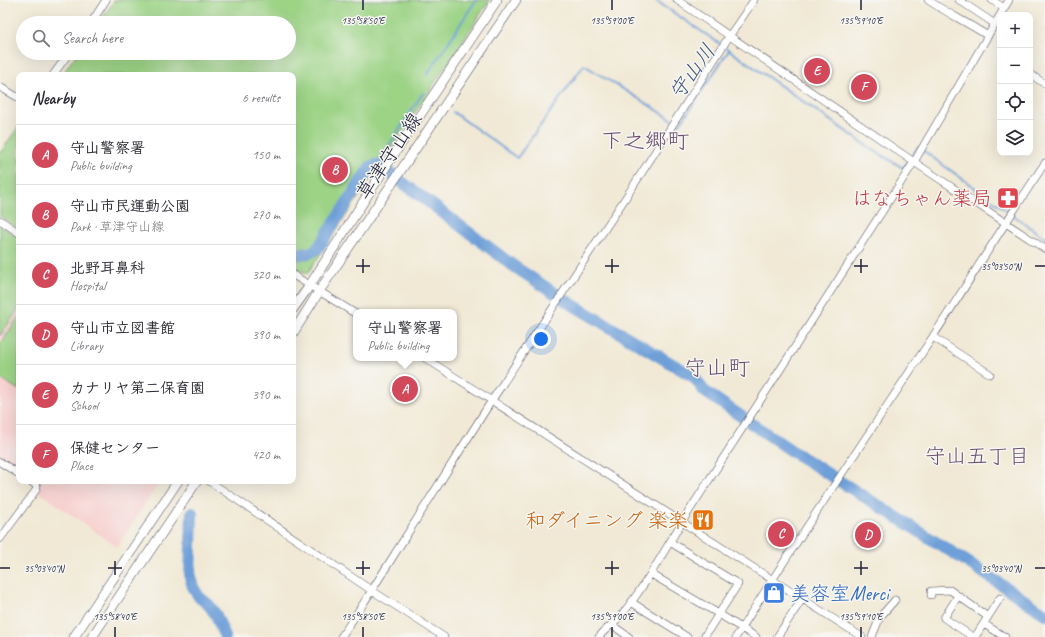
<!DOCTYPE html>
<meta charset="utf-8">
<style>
:root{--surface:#fff;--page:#f7f7f7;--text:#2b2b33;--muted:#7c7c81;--line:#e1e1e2;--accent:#d1495b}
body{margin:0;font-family:Caveat,"Klee One",sans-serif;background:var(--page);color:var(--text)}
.controls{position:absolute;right:12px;top:12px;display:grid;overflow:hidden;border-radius:8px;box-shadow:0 4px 16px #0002}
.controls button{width:36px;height:36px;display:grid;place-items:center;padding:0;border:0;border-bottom:1px solid var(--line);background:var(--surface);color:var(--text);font:20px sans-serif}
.you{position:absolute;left:541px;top:339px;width:14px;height:14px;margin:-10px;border:3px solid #fff;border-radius:50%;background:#1a73e8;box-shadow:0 0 0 6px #1a73e833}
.badge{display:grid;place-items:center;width:26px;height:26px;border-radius:50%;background:var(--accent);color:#fff;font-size:13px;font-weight:700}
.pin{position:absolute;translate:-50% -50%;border:2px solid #fff;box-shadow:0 1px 4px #0006}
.popup{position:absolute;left:353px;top:309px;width:104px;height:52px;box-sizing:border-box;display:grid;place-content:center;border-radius:8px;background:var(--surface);filter:drop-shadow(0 1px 3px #0005);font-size:13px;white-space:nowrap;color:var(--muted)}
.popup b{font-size:15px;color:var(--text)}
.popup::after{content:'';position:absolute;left:50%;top:100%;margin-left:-8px;border:8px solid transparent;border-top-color:var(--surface)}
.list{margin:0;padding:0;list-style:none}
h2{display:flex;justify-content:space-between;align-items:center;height:52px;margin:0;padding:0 16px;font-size:17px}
h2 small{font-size:13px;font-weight:400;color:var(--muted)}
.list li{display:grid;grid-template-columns:26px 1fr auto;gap:12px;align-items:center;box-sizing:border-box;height:60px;padding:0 16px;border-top:1px solid var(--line)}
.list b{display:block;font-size:15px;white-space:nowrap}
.list p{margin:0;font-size:13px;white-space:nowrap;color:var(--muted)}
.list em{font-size:13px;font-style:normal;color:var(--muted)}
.icon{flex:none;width:22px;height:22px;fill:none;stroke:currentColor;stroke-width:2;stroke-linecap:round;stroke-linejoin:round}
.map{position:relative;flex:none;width:1045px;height:637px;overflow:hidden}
.search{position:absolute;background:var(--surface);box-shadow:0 4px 16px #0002;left:16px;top:16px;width:280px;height:44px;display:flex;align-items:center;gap:10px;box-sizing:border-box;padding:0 14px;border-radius:22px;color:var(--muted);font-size:15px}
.panel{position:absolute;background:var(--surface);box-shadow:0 4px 16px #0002;left:16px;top:72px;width:280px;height:412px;border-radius:8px}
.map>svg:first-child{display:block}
.built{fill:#f7d0cf}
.green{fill:#9cd385;stroke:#5f7a60}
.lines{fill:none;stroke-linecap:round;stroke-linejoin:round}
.stream{stroke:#6e9fd8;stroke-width:2}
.river{stroke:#6e9fd8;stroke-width:12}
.minor-casing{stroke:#414052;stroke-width:8}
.major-casing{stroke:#414052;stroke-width:10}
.minor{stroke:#fff;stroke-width:7}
.major{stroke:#fff;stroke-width:9}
.ticks{fill:none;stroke:#22223b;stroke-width:1.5}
.labels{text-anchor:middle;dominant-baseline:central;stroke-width:3;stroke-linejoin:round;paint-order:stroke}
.street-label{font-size:20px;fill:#22223b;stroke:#f6f6f2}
.health-label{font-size:20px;fill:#be3a42;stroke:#f6f6f2;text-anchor:end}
.food-label{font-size:20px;fill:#c56008;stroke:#f6f6f2;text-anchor:end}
.shop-label{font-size:20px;fill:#366cbe;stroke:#f6f6f2;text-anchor:start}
.water-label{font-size:21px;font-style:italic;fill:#40547a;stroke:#f6f6f2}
.neighbourhood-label{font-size:21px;fill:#6c516e;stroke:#f6f6f2}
.quarter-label{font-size:22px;fill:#6c516e;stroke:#f6f6f2}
.ticks-label{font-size:10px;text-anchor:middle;fill:#22223b;stroke:#f6f6f2;stroke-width:3;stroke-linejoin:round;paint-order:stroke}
</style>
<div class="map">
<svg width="1045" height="637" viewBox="0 0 1045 637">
<rect width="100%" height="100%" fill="#f6f6f2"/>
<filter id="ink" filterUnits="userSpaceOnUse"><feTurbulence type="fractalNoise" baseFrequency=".025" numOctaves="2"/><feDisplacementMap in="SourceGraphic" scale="8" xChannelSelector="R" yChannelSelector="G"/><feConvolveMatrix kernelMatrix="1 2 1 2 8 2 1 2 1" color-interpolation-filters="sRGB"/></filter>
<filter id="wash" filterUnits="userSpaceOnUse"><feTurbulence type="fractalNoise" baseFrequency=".012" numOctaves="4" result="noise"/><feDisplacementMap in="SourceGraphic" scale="16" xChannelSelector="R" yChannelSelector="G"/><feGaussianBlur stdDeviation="0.9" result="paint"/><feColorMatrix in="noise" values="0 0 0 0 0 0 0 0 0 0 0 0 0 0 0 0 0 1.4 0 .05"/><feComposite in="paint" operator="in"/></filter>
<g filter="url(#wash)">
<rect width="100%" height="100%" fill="#f1e9d5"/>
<path class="built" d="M 0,223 L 19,237 L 19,472 L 0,460 Z
M 33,481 L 160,481 L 117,547 L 36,490 Z"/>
<path class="green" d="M 115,0 L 490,0 L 307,274 L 293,266 L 293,75 L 62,75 L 77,53 L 289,53 L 289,23 L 99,23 Z
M 19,126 L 19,229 L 0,216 L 0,153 Z
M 0,225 L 19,238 L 19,308 L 0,336 Z
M 19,316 L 19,390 L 0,378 L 0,345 Z"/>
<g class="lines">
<path class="stream" d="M 655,0 L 729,50 L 870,148 L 903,168 L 918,147 L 1010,213
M 427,75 L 476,0
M 453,112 L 517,158 L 584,65 L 673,120
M 677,123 L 680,124 L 729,50
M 376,165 L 423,93
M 1013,215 L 1045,238"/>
<path class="river" d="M 293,255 L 310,253 L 318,248 L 370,167 L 376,165 L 390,173 L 515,267 L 568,302 L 694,377 L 704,391 L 792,451 L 969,563 L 1045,614
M 192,513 L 190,577 L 193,587 L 199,597 L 209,605 L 216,615 L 225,637"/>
</g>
</g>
<g filter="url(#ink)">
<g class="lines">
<g class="minor-casing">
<path id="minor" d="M 677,0 L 914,162 L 1045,249
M 928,0 C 947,13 968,23 988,36
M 959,0 L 995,24
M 992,0 L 1004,8
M 1000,15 L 1009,0
M 91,23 L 106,0
M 1030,74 L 1045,84
M 53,75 L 69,53
M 0,87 L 19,98
M 0,220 L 19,233
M 293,275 L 356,314
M 933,337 L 990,374
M 425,358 L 862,637
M 0,462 L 19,474
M 209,481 L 371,590 L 444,637
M 0,539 L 36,490 L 37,486 L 30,481
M 670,542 L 738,584 L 704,637
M 651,574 L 719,614 L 756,637
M 931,595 L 931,591 L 950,590 L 988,617
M 958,596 L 944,618 L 973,637
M 631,602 L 687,637
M 984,624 L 1005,637
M 612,625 L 629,637
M 341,637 L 365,601 L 492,400 L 630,191 L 730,35 L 754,0
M 599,637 C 606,628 616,622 623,613 C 645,587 664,551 682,522 L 914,162 L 1000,15
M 736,637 C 799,536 866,438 932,338 C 970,280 1006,221 1045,163
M 777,637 L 803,598
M 872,637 L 880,617 L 895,600
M 975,637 L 1000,598"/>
</g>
<g class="major-casing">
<path id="major" d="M 293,309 L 310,285 L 392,157 L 497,0
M 293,333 L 320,290 L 516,0
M 74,637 L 178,481
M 92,637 L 197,481"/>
</g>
<use href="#minor" class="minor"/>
<use href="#major" class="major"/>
</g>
</g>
<path class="ticks" d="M 363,0 L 363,10M 612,0 L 612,10M 861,0 L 861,10M 363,259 L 363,273M 612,259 L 612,273M 861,259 L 861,273M 356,266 L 370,266M 605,266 L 619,266M 854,266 L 868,266M 1035,266 L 1045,266M 115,561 L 115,575M 363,561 L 363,575M 612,561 L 612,575M 861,561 L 861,575M 0,568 L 10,568M 108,568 L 122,568M 356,568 L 370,568M 605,568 L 619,568M 854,568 L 868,568M 1035,568 L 1045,568M 115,627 L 115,637M 363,627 L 363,637M 612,627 L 612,637M 861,627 L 861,637"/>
<defs>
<g id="pharmacy-square" transform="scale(1.15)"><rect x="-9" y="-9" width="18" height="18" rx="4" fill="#e0444e" stroke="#f6f6f2"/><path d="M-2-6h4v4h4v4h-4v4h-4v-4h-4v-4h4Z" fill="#fff"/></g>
<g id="restaurant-square" transform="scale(1.15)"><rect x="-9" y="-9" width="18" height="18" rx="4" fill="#e8710a" stroke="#f6f6f2"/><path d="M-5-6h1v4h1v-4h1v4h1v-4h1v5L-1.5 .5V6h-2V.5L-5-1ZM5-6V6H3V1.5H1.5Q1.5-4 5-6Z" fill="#fff"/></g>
<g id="shop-square" transform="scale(1.15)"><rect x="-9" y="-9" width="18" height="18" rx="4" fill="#3f7fe0" stroke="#f6f6f2"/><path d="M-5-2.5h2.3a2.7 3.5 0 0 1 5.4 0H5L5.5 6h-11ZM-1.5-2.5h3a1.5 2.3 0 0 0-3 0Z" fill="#fff"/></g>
</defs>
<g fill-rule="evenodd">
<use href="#pharmacy-square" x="1008" y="198"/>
<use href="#restaurant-square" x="703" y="520"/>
<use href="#shop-square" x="774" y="593"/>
</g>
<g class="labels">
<g class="street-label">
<text transform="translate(389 156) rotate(-56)">草津守山線</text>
</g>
<g class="health-label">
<text x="992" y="198">はなちゃん薬局</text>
</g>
<g class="food-label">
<text x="688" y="520">和ダイニング 楽楽</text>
</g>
<g class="shop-label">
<text x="790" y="593">美容室Merci</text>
</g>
<g class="water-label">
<text transform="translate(692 72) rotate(-54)">守山川</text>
</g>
<g class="neighbourhood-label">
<text x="977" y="456">守山五丁目</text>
</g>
<g class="quarter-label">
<text x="645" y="141">下之郷町</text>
<text x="717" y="368">守山町</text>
</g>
</g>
<g class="ticks-label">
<text x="363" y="24">135°58'50"E</text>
<text x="612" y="24">135°59'00"E</text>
<text x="861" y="24">135°59'10"E</text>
<text x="1001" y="270">35°03'50"N</text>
<text x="44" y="572">35°03'40"N</text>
<text x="1001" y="572">35°03'40"N</text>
<text x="115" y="620">135°58'40"E</text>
<text x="363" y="620">135°58'50"E</text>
<text x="612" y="620">135°59'00"E</text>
<text x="861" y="620">135°59'10"E</text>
</g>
</svg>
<div class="controls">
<button>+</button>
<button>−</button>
<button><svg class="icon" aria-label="locate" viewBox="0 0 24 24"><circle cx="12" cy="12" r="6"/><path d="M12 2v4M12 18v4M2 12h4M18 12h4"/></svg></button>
<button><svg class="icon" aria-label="layers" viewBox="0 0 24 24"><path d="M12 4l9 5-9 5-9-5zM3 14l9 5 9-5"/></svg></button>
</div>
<div class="you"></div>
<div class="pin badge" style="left:405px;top:389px">A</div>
<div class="popup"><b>守山警察署</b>Public building</div>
<div class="pin badge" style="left:335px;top:170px">B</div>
<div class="pin badge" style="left:781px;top:534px">C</div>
<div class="pin badge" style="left:868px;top:535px">D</div>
<div class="pin badge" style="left:817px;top:71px">E</div>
<div class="pin badge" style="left:864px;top:87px">F</div>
<div class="search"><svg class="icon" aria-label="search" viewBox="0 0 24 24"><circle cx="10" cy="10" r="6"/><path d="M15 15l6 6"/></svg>Search here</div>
<section class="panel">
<h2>Nearby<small>6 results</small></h2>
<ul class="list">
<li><span class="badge">A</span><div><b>守山警察署</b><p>Public building</p></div><em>150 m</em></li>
<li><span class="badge">B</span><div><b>守山市民運動公園</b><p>Park · 草津守山線</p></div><em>270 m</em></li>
<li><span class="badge">C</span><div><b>北野耳鼻科</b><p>Hospital</p></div><em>320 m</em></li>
<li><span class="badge">D</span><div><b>守山市立図書館</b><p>Library</p></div><em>390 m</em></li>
<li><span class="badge">E</span><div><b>カナリヤ第二保育園</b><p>School</p></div><em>390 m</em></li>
<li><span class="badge">F</span><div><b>保健センター</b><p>Place</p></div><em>420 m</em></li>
</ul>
</section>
</div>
